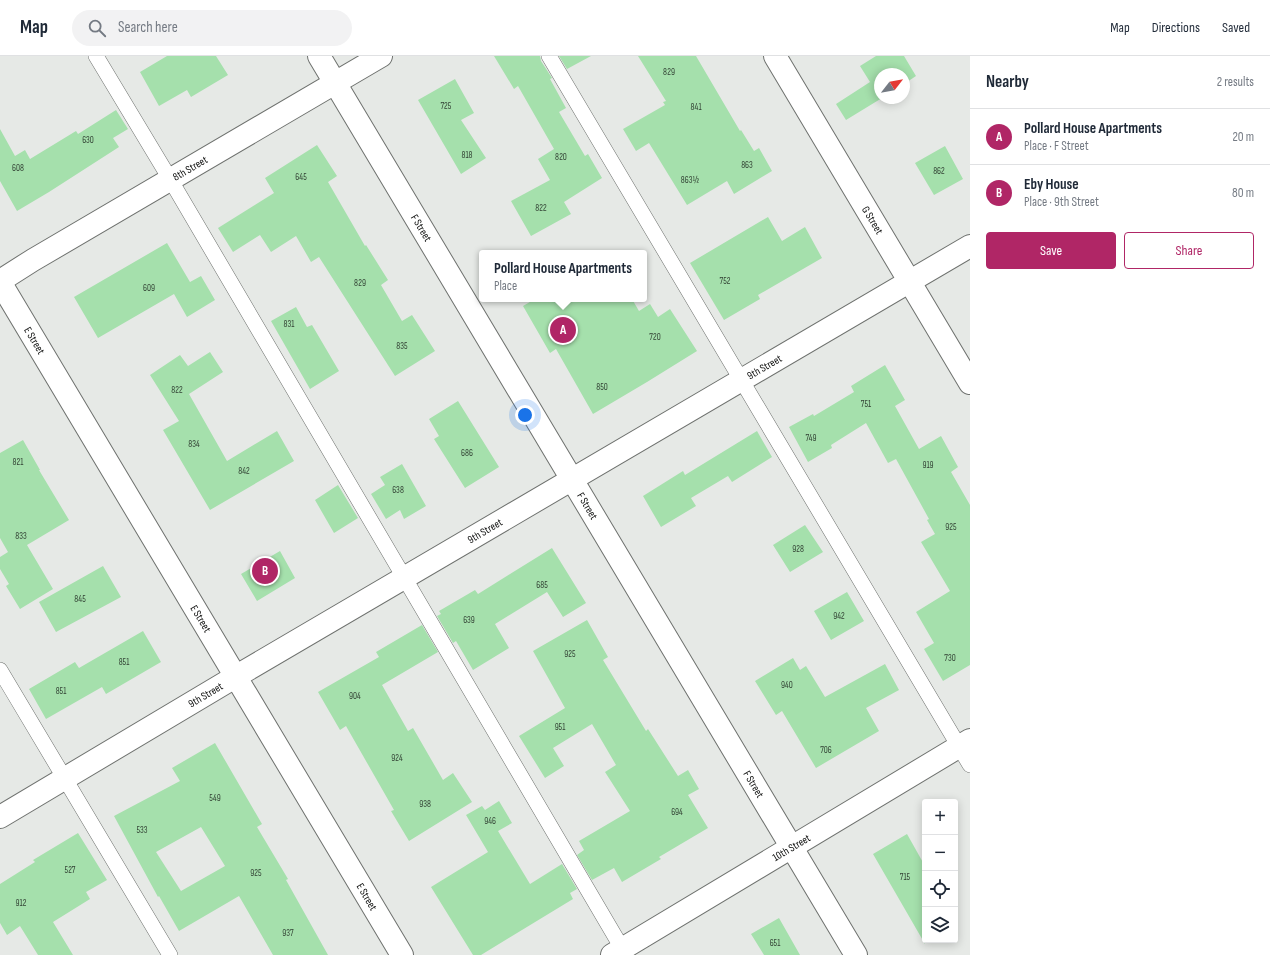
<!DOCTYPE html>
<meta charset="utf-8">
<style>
:root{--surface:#fff;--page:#f2f2f3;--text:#1f2937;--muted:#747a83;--line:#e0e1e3;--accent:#b02666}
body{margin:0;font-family:"Sofia Sans Condensed",sans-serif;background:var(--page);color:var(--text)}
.controls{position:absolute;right:12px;bottom:12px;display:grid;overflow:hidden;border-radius:4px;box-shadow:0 2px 10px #0003}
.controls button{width:36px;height:36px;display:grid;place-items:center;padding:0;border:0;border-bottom:1px solid var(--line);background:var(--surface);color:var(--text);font:20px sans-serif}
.compass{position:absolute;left:874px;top:12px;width:36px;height:36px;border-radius:50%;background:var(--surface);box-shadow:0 2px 10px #0003;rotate:59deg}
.you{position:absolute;left:525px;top:359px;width:14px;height:14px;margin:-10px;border:3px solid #fff;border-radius:50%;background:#1a73e8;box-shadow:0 0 0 6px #1a73e833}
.badge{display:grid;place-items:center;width:26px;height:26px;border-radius:50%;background:var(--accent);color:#fff;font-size:13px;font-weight:700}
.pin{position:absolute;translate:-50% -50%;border:2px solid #fff;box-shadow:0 1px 4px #0006}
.popup{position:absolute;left:479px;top:194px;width:168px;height:52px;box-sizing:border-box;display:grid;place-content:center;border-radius:4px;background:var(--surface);filter:drop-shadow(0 1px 3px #0005);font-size:13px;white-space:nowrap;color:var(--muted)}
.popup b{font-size:15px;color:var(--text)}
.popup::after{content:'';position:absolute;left:50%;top:100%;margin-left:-8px;border:8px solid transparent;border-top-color:var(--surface)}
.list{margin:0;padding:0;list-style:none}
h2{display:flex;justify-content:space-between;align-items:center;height:52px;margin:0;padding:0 16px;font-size:17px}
h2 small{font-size:13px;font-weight:400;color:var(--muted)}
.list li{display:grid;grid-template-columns:26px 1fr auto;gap:12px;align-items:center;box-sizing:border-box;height:56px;padding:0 16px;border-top:1px solid var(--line)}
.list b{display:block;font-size:15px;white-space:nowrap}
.list p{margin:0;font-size:13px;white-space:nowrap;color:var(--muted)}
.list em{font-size:13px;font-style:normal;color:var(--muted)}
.actions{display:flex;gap:8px;padding:12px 16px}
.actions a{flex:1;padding:9px 0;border:1px solid var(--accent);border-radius:4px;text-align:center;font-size:14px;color:var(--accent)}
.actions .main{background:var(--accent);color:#fff}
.icon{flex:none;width:22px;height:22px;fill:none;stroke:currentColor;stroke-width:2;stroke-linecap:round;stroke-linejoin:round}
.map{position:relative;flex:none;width:970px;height:899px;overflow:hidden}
header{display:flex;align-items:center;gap:24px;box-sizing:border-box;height:56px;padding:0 20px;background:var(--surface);border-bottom:1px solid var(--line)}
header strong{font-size:19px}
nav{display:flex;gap:22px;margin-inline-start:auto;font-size:14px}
.search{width:280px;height:36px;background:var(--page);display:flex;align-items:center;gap:10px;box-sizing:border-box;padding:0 14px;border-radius:22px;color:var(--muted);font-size:15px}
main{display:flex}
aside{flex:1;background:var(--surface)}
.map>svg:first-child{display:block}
.building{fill:#a5e0ac;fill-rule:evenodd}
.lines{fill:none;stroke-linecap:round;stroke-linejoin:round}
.lane-casing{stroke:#6f726f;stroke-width:16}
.street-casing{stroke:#6f726f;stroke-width:24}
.secondary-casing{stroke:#6f726f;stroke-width:24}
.lane{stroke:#fff;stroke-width:15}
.street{stroke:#fff;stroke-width:22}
.secondary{stroke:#fff;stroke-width:22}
.labels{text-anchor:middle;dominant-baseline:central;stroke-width:4;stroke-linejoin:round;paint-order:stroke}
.number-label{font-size:9px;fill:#324234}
.street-label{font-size:11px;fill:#0c0d0c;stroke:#e6e9e6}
</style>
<header>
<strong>Map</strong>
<div class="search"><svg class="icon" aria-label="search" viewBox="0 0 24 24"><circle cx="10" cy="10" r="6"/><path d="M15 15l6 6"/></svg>Search here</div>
<nav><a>Map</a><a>Directions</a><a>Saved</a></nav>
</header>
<main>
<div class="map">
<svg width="970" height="899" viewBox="0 0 970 899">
<rect width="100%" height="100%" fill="#e6e9e6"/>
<path class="building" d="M 167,0 L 216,0 L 228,19 L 191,41 L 187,34 L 159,50 L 140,16 Z
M 494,0 L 540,0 L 541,5 L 552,22 L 550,23 L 566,52 L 559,56 L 585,100 L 588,98 L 602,122 L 564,146 L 571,158 L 531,180 L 511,145 L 550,124 L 538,103 L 554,93 L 518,30 L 514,33 Z
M 559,0 L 591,0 L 567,13 Z
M 638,0 L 696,0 L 740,75 L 741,74 L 754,95 L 759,92 L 772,115 L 734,138 L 727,125 L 687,149 L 649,87 L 636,95 L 623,73 L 665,49 L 663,46 L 666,45 Z
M 876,0 L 904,0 L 916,20 L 904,28 L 904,18 L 880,18 L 880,42 L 882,42 L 846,64 L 836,48 L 870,26 L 860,10 Z
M 455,23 L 474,57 L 461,64 L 486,102 L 461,118 L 418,44 Z
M 116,54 L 128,73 L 113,82 L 119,91 L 49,136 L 17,155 L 0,125 L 0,73 L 15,100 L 25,94 L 30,103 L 76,75 L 78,78 Z
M 317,89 L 337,120 L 328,126 L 365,190 L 366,189 L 388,224 L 381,229 L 402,265 L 412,259 L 435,295 L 395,320 L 319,201 L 311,206 L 296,180 L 271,196 L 260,179 L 233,196 L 218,172 L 274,137 L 265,122 Z
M 945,90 L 963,123 L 934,139 L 915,107 Z
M 768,161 L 782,185 L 805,171 L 822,202 L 758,239 L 760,243 L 724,264 L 690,207 Z
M 167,187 L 190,226 L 201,220 L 215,244 L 187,261 L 174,238 L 98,282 L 74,241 Z
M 535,243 L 632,243 L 639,255 L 650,248 L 658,261 L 670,253 L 697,295 L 647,326 L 593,358 L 556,293 L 550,297 L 523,250 Z
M 296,251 L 307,271 L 312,269 L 339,315 L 310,333 L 271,265 Z
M 210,296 L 223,316 L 189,338 L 227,405 L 277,375 L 294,405 L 210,454 L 163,374 L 179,365 L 150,319 L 180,299 L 188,310 Z
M 885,309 L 905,344 L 895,350 L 919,393 L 941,380 L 958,411 L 951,416 L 970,449 L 970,609 L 943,625 L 924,593 L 934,587 L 916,556 L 950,535 L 921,486 L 935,478 L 927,464 L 929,463 L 896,403 L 888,407 L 866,367 L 831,389 L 832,392 L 808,406 L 789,371 L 813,358 L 814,360 L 854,336 L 851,330 Z
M 458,345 L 499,411 L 465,432 L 434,383 L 439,380 L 429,363 Z
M 757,375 L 772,401 L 732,426 L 728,420 L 691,442 L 696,450 L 661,471 L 643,440 L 683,415 L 685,419 Z
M 23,384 L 40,414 L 39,414 L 69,464 L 27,489 L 53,533 L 20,553 L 6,530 L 9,528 L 0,513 L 0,501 L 8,496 L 0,482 L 0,397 Z
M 402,408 L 426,450 L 404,463 L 400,454 L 386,463 L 371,438 L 385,429 L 380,421 Z
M 338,429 L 358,462 L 334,477 L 315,444 Z
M 805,469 L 823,496 L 790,516 L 773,489 Z
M 552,492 L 586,547 L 563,561 L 547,536 L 495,568 L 509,592 L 473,614 L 456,585 L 453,587 L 437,560 L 441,558 L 439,555 L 475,534 L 478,538 Z
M 280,495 L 295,522 L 257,545 L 241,518 Z
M 103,510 L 121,541 L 56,576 L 39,546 Z
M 847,536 L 864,565 L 831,584 L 814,555 Z
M 587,564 L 608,601 L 603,604 L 646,675 L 648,673 L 678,720 L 688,714 L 699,733 L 688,739 L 708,772 L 659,801 L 661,803 L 622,826 L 614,812 L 592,824 L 577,799 L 584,794 L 579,785 L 630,755 L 605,716 L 616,709 L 592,668 L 553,692 L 564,710 L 545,722 L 519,680 L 565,652 L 533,595 Z
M 422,569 L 438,596 L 382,629 L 408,675 L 413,672 L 443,724 L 453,717 L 472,746 L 409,785 L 391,755 L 394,754 L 346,670 L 340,674 L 318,636 L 379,601 L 376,596 Z
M 143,575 L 161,606 L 106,638 L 102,631 L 46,663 L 29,633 L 75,606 L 79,612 Z
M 793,602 L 800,614 L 806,610 L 825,641 L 885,608 L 899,634 L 866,652 L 879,675 L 816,712 L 782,655 L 776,659 L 755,625 Z
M 215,687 L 262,768 L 257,771 L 288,823 L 286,824 L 328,899 L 273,899 L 239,840 L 179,875 L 159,840 L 158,841 L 114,760 L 180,725 L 172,712 ZM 201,771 L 225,810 L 181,835 L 156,796 Z
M 499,745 L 512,767 L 498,775 L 530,828 L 562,808 L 577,833 L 570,837 L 573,843 L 481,899 L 473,899 L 431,831 L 488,796 L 466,759 L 482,750 L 485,754 Z
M 78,777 L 107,824 L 86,836 L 90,843 L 53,866 L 73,899 L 38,899 L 20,870 L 7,879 L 0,867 L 0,828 L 35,806 L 33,804 Z
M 907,778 L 925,810 L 925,888 L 873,798 Z
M 779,862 L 800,899 L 764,899 L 751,878 Z"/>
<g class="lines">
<g class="lane-casing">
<path id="lane" d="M 96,0 L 170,123 L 626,899
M 549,0 L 970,709
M 0,614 L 170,899"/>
</g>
<g class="street-casing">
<g id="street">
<path id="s1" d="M 319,0 L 856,899"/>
<path id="s2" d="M 0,225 L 33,204 L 381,0"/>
<path id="s3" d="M 0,761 L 235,621 L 970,190"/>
</g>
</g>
<g class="secondary-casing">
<g id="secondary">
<path id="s4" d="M 775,0 L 970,327"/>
<path id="s5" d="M 0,226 L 402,899"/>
<path id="s6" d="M 612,899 L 970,684"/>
</g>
</g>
<use href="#lane" class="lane"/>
<use href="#street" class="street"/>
<use href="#secondary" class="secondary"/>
</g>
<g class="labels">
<g class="number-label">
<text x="669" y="16">829</text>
<text x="446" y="50">725</text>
<text x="696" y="51">841</text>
<text x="88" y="84">630</text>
<text x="467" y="99">818</text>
<text x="561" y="101">820</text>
<text x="747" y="109">863</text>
<text x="18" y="112">608</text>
<text x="939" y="115">862</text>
<text x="301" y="121">645</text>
<text x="690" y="124">863½</text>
<text x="541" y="152">822</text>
<text x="725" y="225">752</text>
<text x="360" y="227">829</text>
<text x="149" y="232">609</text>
<text x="289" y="268">831</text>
<text x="655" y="281">720</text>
<text x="402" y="290">835</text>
<text x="602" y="331">850</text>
<text x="177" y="334">822</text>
<text x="866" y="348">751</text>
<text x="811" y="382">749</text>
<text x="194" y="388">834</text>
<text x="467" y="397">686</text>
<text x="18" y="406">821</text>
<text x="928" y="409">919</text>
<text x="244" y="415">842</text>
<text x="398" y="434">638</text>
<text x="951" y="471">925</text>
<text x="21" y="480">833</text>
<text x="798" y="493">928</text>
<text x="542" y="529">685</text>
<text x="80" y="543">845</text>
<text x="839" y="560">942</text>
<text x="469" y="564">639</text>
<text x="570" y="598">925</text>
<text x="950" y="602">730</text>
<text x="124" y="606">851</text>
<text x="787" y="629">940</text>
<text x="61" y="635">851</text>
<text x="355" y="640">904</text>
<text x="560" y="671">951</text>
<text x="826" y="694">706</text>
<text x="397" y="702">924</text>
<text x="215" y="742">549</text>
<text x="425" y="748">938</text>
<text x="677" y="756">694</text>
<text x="490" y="765">946</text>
<text x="142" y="774">533</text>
<text x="70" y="814">527</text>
<text x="256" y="817">925</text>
<text x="905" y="821">715</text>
<text x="21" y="847">912</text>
<text x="288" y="877">937</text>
<text x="775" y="887">651</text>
</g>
<g class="street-label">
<text stroke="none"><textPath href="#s2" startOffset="221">8th Street</textPath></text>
<text stroke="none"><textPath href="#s4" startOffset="191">G Street</textPath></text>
<text stroke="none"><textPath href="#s1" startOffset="200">F Street</textPath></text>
<text stroke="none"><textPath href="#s5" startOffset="68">E Street</textPath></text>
<text stroke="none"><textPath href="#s3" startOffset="887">9th Street</textPath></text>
<text stroke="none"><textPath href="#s1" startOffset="524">F Street</textPath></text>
<text stroke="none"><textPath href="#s3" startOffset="563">9th Street</textPath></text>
<text stroke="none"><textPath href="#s5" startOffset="392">E Street</textPath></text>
<text stroke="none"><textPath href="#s3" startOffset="239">9th Street</textPath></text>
<text stroke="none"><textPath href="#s1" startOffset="848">F Street</textPath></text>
<text stroke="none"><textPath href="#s6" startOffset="209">10th Street</textPath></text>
<text stroke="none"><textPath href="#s5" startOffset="716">E Street</textPath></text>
</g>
</g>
</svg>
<div class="controls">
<button>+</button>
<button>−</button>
<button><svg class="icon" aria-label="locate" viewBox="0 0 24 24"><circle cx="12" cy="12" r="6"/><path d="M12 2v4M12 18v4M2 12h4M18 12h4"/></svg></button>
<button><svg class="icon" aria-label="layers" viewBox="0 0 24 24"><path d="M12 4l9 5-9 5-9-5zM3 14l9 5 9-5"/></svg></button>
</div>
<svg class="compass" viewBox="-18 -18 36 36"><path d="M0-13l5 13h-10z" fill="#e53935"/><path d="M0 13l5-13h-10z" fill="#747a83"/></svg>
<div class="you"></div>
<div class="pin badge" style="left:563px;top:274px">A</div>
<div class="popup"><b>Pollard House Apartments</b>Place</div>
<div class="pin badge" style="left:265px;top:515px">B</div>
</div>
<aside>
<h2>Nearby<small>2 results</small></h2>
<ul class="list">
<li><span class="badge">A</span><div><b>Pollard House Apartments</b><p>Place · F Street</p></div><em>20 m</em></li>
<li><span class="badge">B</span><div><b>Eby House</b><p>Place · 9th Street</p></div><em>80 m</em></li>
</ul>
<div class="actions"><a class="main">Save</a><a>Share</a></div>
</aside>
</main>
